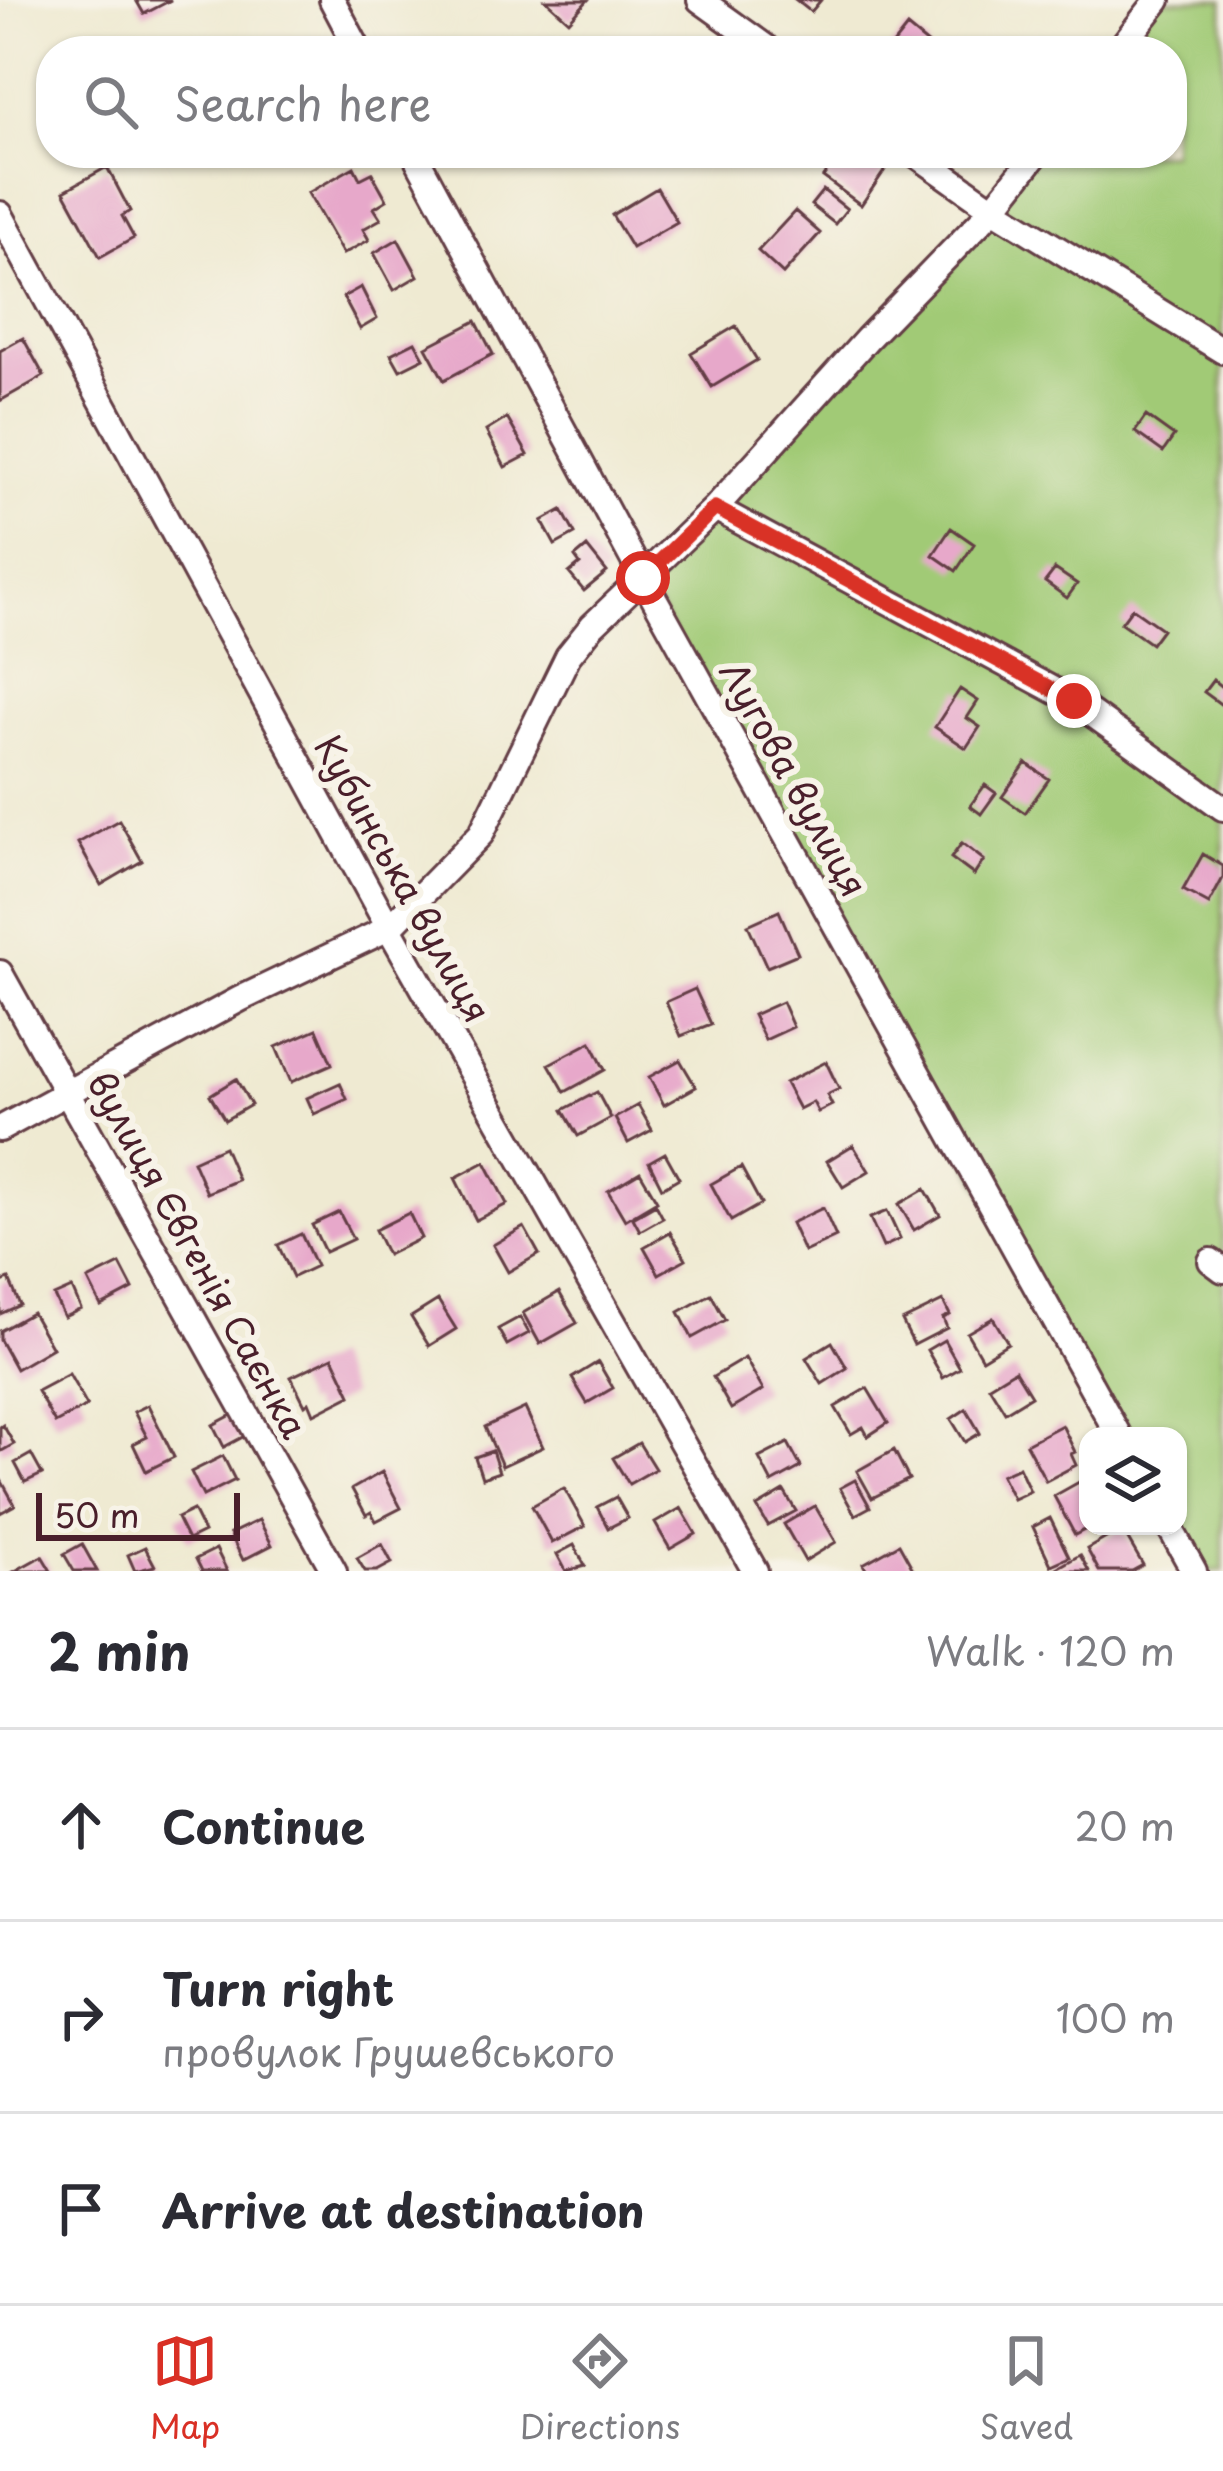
<!DOCTYPE html>
<meta charset="utf-8">
<style>
:root{--surface:#fff;--page:#f2f2f3;--text:#2b2b33;--muted:#7c7c81;--line:#e1e1e2;--accent:#d93025}
body{margin:0;font-family:"Playpen Sans",sans-serif;background:var(--page);color:var(--text)}
.controls{position:absolute;right:36px;bottom:36px;display:grid;overflow:hidden;border-radius:24px;box-shadow:0 3px 9px #0004}
.controls button{width:108px;height:108px;display:grid;place-items:center;padding:0;border:0;border-bottom:3px solid var(--line);background:var(--surface);color:var(--text);font:60px sans-serif}
.scale{position:absolute;left:36px;bottom:30px;width:204px;box-sizing:border-box;padding-left:12px;border:6px solid #4a1f2b;border-top:0;font-size:33px;line-height:42px;white-space:nowrap;color:#4a1f2b;-webkit-text-stroke:9px #f7f3e8;paint-order:stroke}
.stop{position:absolute;width:36px;height:36px;margin:-27px;border:9px solid #d93025;border-radius:50%;background:#fff}
.stop.end{background:#d93025;border-color:#fff;box-shadow:0 3px 12px #0008}
.list{margin:0;padding:0;list-style:none}
h2{display:flex;justify-content:space-between;align-items:center;height:156px;margin:0;padding:0 48px;font-size:51px}
h2 small{font-size:39px;font-weight:400;color:var(--muted)}
.list li{display:grid;grid-template-columns:78px 1fr auto;gap:36px;align-items:center;box-sizing:border-box;height:192px;padding:0 48px;border-top:3px solid var(--line)}
.list b{display:block;font-size:45px;white-space:nowrap}
.list p{margin:0;font-size:39px;white-space:nowrap;color:var(--muted)}
.list em{font-size:39px;font-style:normal;color:var(--muted)}
.icon{flex:none;width:66px;height:66px;fill:none;stroke:currentColor;stroke-width:2;stroke-linecap:round;stroke-linejoin:round}
.map{position:relative;flex:none;width:1223px;height:1571px;overflow:hidden}
.search{position:absolute;background:var(--surface);box-shadow:0 3px 9px #0004;left:36px;right:36px;top:36px;height:132px;display:flex;align-items:center;gap:30px;box-sizing:border-box;padding:0 42px;border-radius:48px;color:var(--muted);font-size:45px}
.sheet{height:732px;background:var(--surface)}
nav{display:flex;justify-content:space-around;align-items:center;box-sizing:border-box;height:168px;border-top:3px solid var(--line);background:var(--surface);font-size:33px;color:var(--muted)}
nav a{display:grid;justify-items:center;gap:6px}
nav .on{color:var(--accent)}
.map>svg:first-child{display:block}
.green{fill:#a1ca76;stroke:#767450;stroke-width:3}
.building{fill:#e7a8ca}
.lines{fill:none;stroke-linecap:round;stroke-linejoin:round}
.minor-casing{stroke:#633d44;stroke-width:30}
.minor{stroke:#fff;stroke-width:24}
.route{stroke:#d93025;stroke-width:15}
.labels{text-anchor:middle;dominant-baseline:central;stroke-width:12;stroke-linejoin:round;paint-order:stroke}
.street-label{font-size:36px;fill:#4a1f2b;stroke:#f7f3e8}
</style>
<div class="map">
<svg width="1223" height="1571" viewBox="0 0 1223 1571">
<rect width="100%" height="100%" fill="#f7f3e8"/>
<filter id="ink" filterUnits="userSpaceOnUse"><feTurbulence type="fractalNoise" baseFrequency=".00833" numOctaves="2"/><feDisplacementMap in="SourceGraphic" scale="24" xChannelSelector="R" yChannelSelector="G"/><feConvolveMatrix kernelMatrix="1 2 1 2 8 2 1 2 1" color-interpolation-filters="sRGB"/></filter>
<filter id="wash" filterUnits="userSpaceOnUse"><feTurbulence type="fractalNoise" baseFrequency=".004" numOctaves="4" result="noise"/><feDisplacementMap in="SourceGraphic" scale="48" xChannelSelector="R" yChannelSelector="G"/><feGaussianBlur stdDeviation="2.7" result="paint"/><feColorMatrix in="noise" values="0 0 0 0 0 0 0 0 0 0 0 0 0 0 0 0 0 1.4 0 .05"/><feComposite in="paint" operator="in"/></filter>
<g filter="url(#wash)">
<rect width="100%" height="100%" fill="#efead2"/>
<path class="green" d="M 1158,0 L 1223,0 L 1223,1571 L 1194,1571 L 1178,1526 L 1178,1436 L 1119,1436 L 643,578 L 1037,153 L 1172,153 L 1172,51 L 1118,51 Z"/>
<g id="blocks">
<path class="building" d="M 136,0 L 171,0 L 144,14 Z
M 546,0 L 588,0 L 569,21 Z
M 796,0 L 821,0 L 811,12 Z
M 907,27 L 929,45 L 924,51 L 888,51 Z
M 840,153 L 867,153 L 887,167 L 861,205 L 823,177 Z
M 107,167 L 130,211 L 122,216 L 134,238 L 100,257 L 64,191 Z
M 354,167 L 360,179 L 372,173 L 387,200 L 374,208 L 381,219 L 363,229 L 369,240 L 343,254 L 308,193 Z
M 657,188 L 677,222 L 632,248 L 612,215 Z
M 823,190 L 847,209 L 835,224 L 811,205 Z
M 795,211 L 820,233 L 783,274 L 758,251 Z
M 398,239 L 418,276 L 394,290 L 374,253 Z
M 361,287 L 377,319 L 360,329 L 343,297 Z
M 476,321 L 493,354 L 444,380 L 426,347 Z
M 736,326 L 757,360 L 712,387 L 691,353 Z
M 23,338 L 44,376 L 0,401 L 0,351 Z
M 415,342 L 424,358 L 400,370 L 391,354 Z
M 1146,416 L 1174,436 L 1163,452 L 1135,432 Z
M 507,418 L 528,455 L 505,467 L 486,431 Z
M 562,510 L 575,534 L 555,545 L 542,521 Z
M 951,528 L 974,544 L 956,571 L 933,555 Z
M 587,547 L 607,572 L 584,591 L 569,573 L 580,564 L 575,557 Z
M 1055,569 L 1077,584 L 1067,598 L 1045,582 Z
M 1132,608 L 1162,629 L 1151,644 L 1121,623 Z
M 1213,680 L 1223,688 L 1223,706 L 1204,692 Z
M 960,689 L 978,701 L 967,718 L 980,727 L 966,748 L 935,727 Z
M 1026,763 L 1049,779 L 1025,813 L 1002,797 Z
M 985,785 L 996,793 L 981,814 L 970,806 Z
M 119,820 L 142,861 L 101,885 L 78,843 Z
M 962,843 L 984,860 L 974,875 L 951,858 Z
M 1203,854 L 1223,866 L 1223,878 L 1209,904 L 1183,890 Z
M 779,911 L 798,954 L 767,967 L 748,925 Z
M 695,989 L 711,1024 L 681,1036 L 666,1002 Z
M 782,1002 L 793,1027 L 765,1040 L 753,1015 Z
M 317,1029 L 332,1064 L 291,1082 L 276,1047 Z
M 591,1042 L 605,1070 L 565,1092 L 549,1064 Z
M 680,1060 L 696,1087 L 664,1105 L 649,1077 Z
M 826,1062 L 839,1089 L 827,1095 L 832,1105 L 818,1112 L 813,1102 L 799,1109 L 785,1083 Z
M 236,1079 L 251,1105 L 225,1120 L 210,1095 Z
M 340,1083 L 347,1099 L 314,1114 L 307,1098 Z
M 597,1092 L 611,1118 L 578,1136 L 563,1110 Z
M 638,1105 L 652,1130 L 628,1143 L 615,1118 Z
M 853,1145 L 869,1171 L 843,1187 L 827,1161 Z
M 224,1147 L 238,1180 L 207,1193 L 193,1161 Z
M 665,1153 L 679,1178 L 662,1188 L 649,1162 Z
M 485,1162 L 507,1204 L 476,1220 L 455,1178 Z
M 741,1167 L 761,1204 L 731,1221 L 711,1184 Z
M 640,1172 L 657,1201 L 625,1220 L 608,1191 Z
M 925,1189 L 940,1215 L 914,1230 L 899,1204 Z
M 656,1205 L 663,1218 L 640,1231 L 633,1218 Z
M 823,1208 L 836,1237 L 804,1252 L 791,1223 Z
M 887,1211 L 900,1239 L 883,1247 L 870,1218 Z
M 339,1212 L 353,1239 L 325,1252 L 312,1225 Z
M 409,1213 L 421,1238 L 387,1255 L 375,1230 Z
M 524,1227 L 539,1254 L 508,1272 L 493,1245 Z
M 670,1232 L 686,1259 L 659,1274 L 644,1247 Z
M 301,1234 L 316,1266 L 293,1277 L 278,1245 Z
M 120,1264 L 133,1289 L 101,1306 L 88,1280 Z
M 9,1279 L 20,1305 L 0,1314 L 0,1283 Z
M 72,1288 L 81,1309 L 64,1317 L 54,1296 Z
M 559,1292 L 577,1323 L 540,1344 L 523,1313 Z
M 711,1294 L 725,1320 L 692,1338 L 679,1312 Z
M 438,1300 L 456,1329 L 429,1346 L 411,1317 Z
M 943,1301 L 950,1315 L 943,1318 L 947,1328 L 914,1345 L 902,1321 Z
M 32,1313 L 52,1348 L 16,1369 L 0,1340 L 0,1331 Z
M 520,1317 L 529,1333 L 507,1345 L 498,1329 Z
M 993,1318 L 1008,1343 L 982,1359 L 967,1333 Z
M 944,1340 L 960,1368 L 943,1378 L 927,1350 Z
M 832,1342 L 847,1368 L 822,1384 L 806,1358 Z
M 333,1357 L 351,1395 L 314,1414 L 309,1402 L 305,1405 L 291,1377 Z
M 745,1358 L 763,1390 L 731,1409 L 713,1377 Z
M 598,1362 L 613,1388 L 587,1403 L 572,1378 Z
M 1015,1370 L 1031,1396 L 1005,1412 L 989,1386 Z
M 69,1374 L 87,1406 L 55,1423 L 37,1391 Z
M 867,1388 L 888,1423 L 868,1436 L 863,1427 L 851,1434 L 835,1407 Z
M 148,1405 L 174,1457 L 146,1471 L 133,1444 L 147,1437 L 134,1412 Z
M 525,1408 L 543,1447 L 502,1466 L 485,1427 Z
M 966,1409 L 980,1433 L 965,1442 L 951,1419 Z
M 241,1410 L 252,1432 L 224,1447 L 213,1425 Z
M 3,1425 L 14,1444 L 0,1452 L 0,1427 Z
M 1062,1425 L 1075,1452 L 1071,1454 L 1076,1465 L 1046,1481 L 1026,1444 Z
M 639,1443 L 655,1469 L 629,1484 L 613,1458 Z
M 788,1443 L 801,1467 L 772,1483 L 759,1458 Z
M 894,1450 L 909,1479 L 872,1498 L 857,1471 Z
M 492,1451 L 499,1472 L 482,1478 L 475,1457 Z
M 31,1454 L 42,1474 L 25,1482 L 15,1463 Z
M 223,1456 L 235,1480 L 203,1496 L 191,1472 Z
M 1019,1467 L 1030,1491 L 1013,1499 L 1001,1475 Z
M 382,1472 L 401,1508 L 376,1521 L 371,1512 L 366,1515 L 352,1489 Z
M 1088,1477 L 1088,1528 L 1075,1535 L 1054,1496 Z
M 0,1478 L 15,1505 L 0,1513 Z
M 855,1480 L 870,1507 L 855,1515 L 840,1488 Z
M 564,1488 L 585,1526 L 552,1543 L 532,1506 Z
M 784,1491 L 796,1511 L 768,1526 L 757,1507 Z
M 616,1497 L 628,1518 L 608,1528 L 597,1507 Z
M 815,1506 L 836,1542 L 805,1561 L 784,1524 Z
M 681,1508 L 696,1534 L 670,1549 L 655,1523 Z
M 193,1510 L 204,1532 L 188,1540 L 177,1518 Z
M 1050,1518 L 1069,1557 L 1051,1565 L 1033,1527 Z
M 259,1520 L 272,1545 L 243,1560 L 230,1534 Z
M 1122,1529 L 1143,1565 L 1132,1571 L 1099,1571 L 1087,1549 Z
M 82,1544 L 97,1571 L 74,1571 L 64,1554 Z
M 382,1544 L 392,1563 L 377,1571 L 365,1571 L 357,1558 Z
M 899,1544 L 914,1571 L 867,1571 L 863,1564 Z
M 574,1545 L 585,1566 L 566,1571 L 557,1554 Z
M 145,1547 L 155,1566 L 135,1571 L 128,1555 Z
M 216,1549 L 227,1571 L 202,1571 L 196,1559 Z
M 1080,1555 L 1089,1571 L 1059,1571 L 1057,1568 Z
M 42,1556 L 51,1571 L 15,1571 Z"/>
</g>
</g>
<g filter="url(#ink)">
<use href="#blocks" fill-opacity="0" stroke="#633d44" stroke-width="3"/>
<g class="lines">
<g class="minor-casing">
<path id="minor" d="M 332,0 L 359,51
M 700,0 L 771,51
M 1118,51 L 1158,0
M 414,153 L 643,578 L 1119,1436
M 914,153 L 993,209 L 1223,351
M 0,214 L 389,928 L 755,1571
M 715,508 L 1074,701 L 1223,808
M 0,973 L 334,1571
M 0,1129 L 240,999 L 389,928 L 481,834 L 568,656 L 592,626 L 715,508 L 867,339 L 993,209 L 1037,153
M 1211,1261 L 1223,1270
M 1169,1526 L 1194,1571"/>
</g>
<use href="#minor" class="minor"/>
</g>
</g>
<g class="lines" filter="url(#ink)">
<path class="route" d="M 643,578 L 715,508 L 1074,701"/>
</g>
<g class="labels">
<g class="street-label">
<text transform="translate(795 778) rotate(61)">Лугова вулиця</text>
<text transform="translate(404 878) rotate(61)">Кубинська вулиця</text>
<text transform="translate(199 1254) rotate(61)">вулиця Євгенія Саєнка</text>
</g>
</g>
</svg>
<div class="controls">
<button><svg class="icon" aria-label="layers" viewBox="0 0 24 24"><path d="M12 4l9 5-9 5-9-5zM3 14l9 5 9-5"/></svg></button>
</div>
<div class="scale">50 m</div>
<div class="stop" style="left:643px;top:578px"></div>
<div class="stop end" style="left:1074px;top:701px"></div>
<div class="search"><svg class="icon" aria-label="search" viewBox="0 0 24 24"><circle cx="10" cy="10" r="6"/><path d="M15 15l6 6"/></svg>Search here</div>
</div>
<section class="sheet">
<h2>2 min<small>Walk · 120 m</small></h2>
<ul class="list">
<li><svg class="icon" aria-label="ahead" viewBox="0 0 24 24"><path d="M12 20V5M6 11l6-6 6 6"/></svg><div><b>Continue</b></div><em>20 m</em></li>
<li><svg class="icon" aria-label="right" viewBox="0 0 24 24"><path d="M7 20v-9h11M14 6l5 5-5 5"/></svg><div><b>Turn right</b><p>провулок Грушевського</p></div><em>100 m</em></li>
<li><svg class="icon" aria-label="arrive" viewBox="0 0 24 24"><path d="M6 21V4h12l-3 4 3 4H6"/></svg><div><b>Arrive at destination</b></div></li>
</ul>
</section>
<nav>
<a class="on"><svg class="icon" aria-label="map" viewBox="0 0 24 24"><path d="M3 6l6-2 6 2 6-2v14l-6 2-6-2-6 2zM9 4v14M15 6v14"/></svg>Map</a>
<a><svg class="icon" aria-label="directions" viewBox="0 0 24 24"><path d="M12 3l9 9-9 9-9-9zM9 14v-3h6M13 9l2 2-2 2"/></svg>Directions</a>
<a><svg class="icon" aria-label="saved" viewBox="0 0 24 24"><path d="M7 4h10v16l-5-4-5 4z"/></svg>Saved</a>
</nav>
